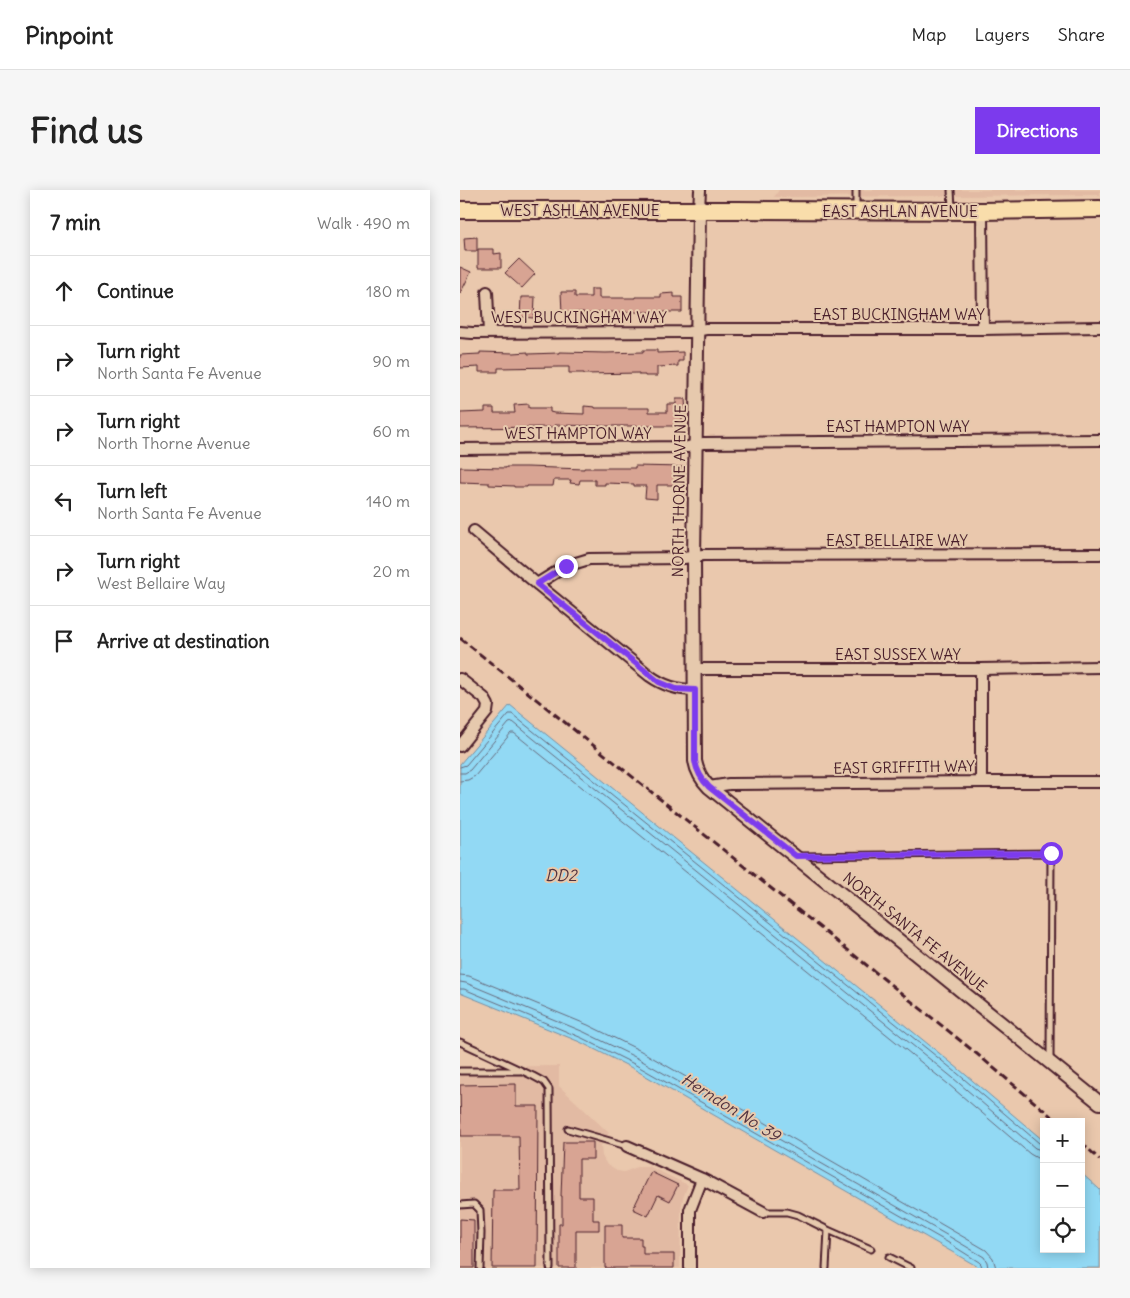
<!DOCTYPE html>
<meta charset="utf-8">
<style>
:root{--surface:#fff;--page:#f6f6f6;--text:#222;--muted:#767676;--line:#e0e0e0;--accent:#7c3aed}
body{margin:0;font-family:Delius,sans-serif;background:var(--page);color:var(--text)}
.controls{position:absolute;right:15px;bottom:15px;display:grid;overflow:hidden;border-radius:0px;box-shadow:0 2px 12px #0003}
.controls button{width:45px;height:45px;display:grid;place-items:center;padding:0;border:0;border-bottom:1px solid var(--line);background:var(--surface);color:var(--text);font:25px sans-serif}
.stop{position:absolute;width:15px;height:15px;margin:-11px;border:4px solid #7c3aed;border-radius:50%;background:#fff}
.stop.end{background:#7c3aed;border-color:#fff;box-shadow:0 1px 5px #0008}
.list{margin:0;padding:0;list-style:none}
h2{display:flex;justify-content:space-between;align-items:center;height:65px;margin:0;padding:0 20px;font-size:21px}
h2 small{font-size:16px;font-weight:400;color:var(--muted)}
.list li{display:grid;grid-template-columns:32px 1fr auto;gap:15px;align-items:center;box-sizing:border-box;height:70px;padding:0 20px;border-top:1px solid var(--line)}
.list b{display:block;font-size:19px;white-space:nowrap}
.list p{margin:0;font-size:16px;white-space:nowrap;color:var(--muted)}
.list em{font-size:16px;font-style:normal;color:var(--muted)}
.icon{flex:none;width:28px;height:28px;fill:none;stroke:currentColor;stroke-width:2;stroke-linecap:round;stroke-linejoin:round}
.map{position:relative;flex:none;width:640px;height:1078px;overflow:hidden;border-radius:0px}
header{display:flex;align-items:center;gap:30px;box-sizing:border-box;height:70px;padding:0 25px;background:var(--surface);border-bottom:1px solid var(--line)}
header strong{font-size:24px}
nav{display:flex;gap:28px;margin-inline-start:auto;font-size:18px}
.intro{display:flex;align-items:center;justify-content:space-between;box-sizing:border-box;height:120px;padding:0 30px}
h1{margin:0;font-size:35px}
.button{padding:12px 22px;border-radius:0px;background:var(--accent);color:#fff;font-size:18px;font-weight:700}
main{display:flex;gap:30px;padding:0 30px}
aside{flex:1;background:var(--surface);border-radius:0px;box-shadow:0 2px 12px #0003}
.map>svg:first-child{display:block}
.built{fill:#e2baa3}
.water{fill:#92d9f4;stroke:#758fa4}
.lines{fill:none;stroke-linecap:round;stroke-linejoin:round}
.shore{stroke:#67697b;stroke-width:1}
.building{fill:#d8a493;stroke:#4a1f2b}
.service-casing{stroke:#4a1f2b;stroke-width:9}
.minor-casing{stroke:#4a1f2b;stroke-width:14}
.tertiary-casing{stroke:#4a1f2b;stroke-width:16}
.primary-casing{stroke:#4a1f2b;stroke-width:20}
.service{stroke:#e6c9ad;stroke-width:5}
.minor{stroke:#e6c9ad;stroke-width:10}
.tertiary{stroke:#e6c9ad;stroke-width:12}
.primary{stroke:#f9ddab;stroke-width:16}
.rail{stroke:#4a1f2b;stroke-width:3;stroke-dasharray:8 4;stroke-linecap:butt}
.route{stroke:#7c3aed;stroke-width:6}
.labels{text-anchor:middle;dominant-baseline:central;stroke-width:4;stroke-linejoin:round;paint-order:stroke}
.street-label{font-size:15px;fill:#4a1f2b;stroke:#e6c9ad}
.water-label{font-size:16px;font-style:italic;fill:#51323f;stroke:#e6c9ad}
</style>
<header>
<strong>Pinpoint</strong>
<nav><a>Map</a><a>Layers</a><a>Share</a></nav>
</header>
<div class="intro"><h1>Find us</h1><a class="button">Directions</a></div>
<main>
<aside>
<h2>7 min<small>Walk · 490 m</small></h2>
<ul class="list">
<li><svg class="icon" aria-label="ahead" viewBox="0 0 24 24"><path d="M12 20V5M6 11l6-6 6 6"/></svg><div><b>Continue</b></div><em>180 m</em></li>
<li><svg class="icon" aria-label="right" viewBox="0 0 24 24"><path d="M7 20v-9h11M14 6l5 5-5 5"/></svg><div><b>Turn right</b><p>North Santa Fe Avenue</p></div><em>90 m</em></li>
<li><svg class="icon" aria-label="right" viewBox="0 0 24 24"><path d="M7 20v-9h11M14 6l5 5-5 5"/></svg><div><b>Turn right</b><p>North Thorne Avenue</p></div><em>60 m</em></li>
<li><svg class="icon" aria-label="left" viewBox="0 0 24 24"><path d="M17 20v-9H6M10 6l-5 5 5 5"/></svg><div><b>Turn left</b><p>North Santa Fe Avenue</p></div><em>140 m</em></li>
<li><svg class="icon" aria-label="right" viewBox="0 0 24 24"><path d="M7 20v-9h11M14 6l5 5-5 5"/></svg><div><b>Turn right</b><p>West Bellaire Way</p></div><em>20 m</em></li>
<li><svg class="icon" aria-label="arrive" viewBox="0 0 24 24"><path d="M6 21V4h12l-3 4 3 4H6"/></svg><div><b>Arrive at destination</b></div></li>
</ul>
</aside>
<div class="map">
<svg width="640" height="1078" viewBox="0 0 640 1078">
<rect width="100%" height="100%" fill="#eac8ad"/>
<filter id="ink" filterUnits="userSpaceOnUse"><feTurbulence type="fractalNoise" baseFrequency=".02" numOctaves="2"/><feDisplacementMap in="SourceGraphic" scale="10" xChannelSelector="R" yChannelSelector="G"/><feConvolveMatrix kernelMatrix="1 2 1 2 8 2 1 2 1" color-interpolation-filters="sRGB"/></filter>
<g filter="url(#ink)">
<path class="built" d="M 319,0 L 640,0 L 640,5 L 314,7 Z
M 99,876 L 99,896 L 149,943 L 143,951 L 141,956 L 142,966 L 147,975 L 157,981 L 164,982 L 180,976 L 188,976 L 228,995 L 223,1008 L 221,1021 L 220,1078 L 0,1078 L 0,877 Z"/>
<path class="water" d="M 50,515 L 500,880 L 584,951 L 584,1059 L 621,1059 L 621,983 L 638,998 L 640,1000 L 640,1078 L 520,1078 L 172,878 L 120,852 L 0,803 L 0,574 Z"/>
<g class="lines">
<path class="shore" d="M 0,577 L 6,575 L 49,524 L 52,524 L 497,883 L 579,953 L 584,955
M 0,583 L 5,583 L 10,580 L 49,533 L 53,532 L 493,888 L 575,958 L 584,961
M 0,591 L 8,590 L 15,586 L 51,543 L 54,543 L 488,894 L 570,964 L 577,968 L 584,968
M 0,785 L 9,786 L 128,835 L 181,861 L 526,1060 L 533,1068 L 536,1078
M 0,792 L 6,793 L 124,842 L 177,868 L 490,1047 L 524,1067 L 527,1072 L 528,1078
M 0,799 L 4,799 L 122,848 L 174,874 L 487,1052 L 519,1072 L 521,1074 L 522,1078"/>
</g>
<path class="building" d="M 17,47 L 17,61 L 5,61 L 4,48 Z
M 18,59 L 34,59 L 34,64 L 41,63 L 41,78 L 18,78 Z
M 59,69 L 75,84 L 62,98 L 45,83 Z
M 0,77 L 11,82 L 0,104 Z
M 131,99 L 139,99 L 139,108 L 175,108 L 175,107 L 201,107 L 201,104 L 214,103 L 214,107 L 222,107 L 222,122 L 137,122 L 137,123 L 124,124 L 124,122 L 102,123 L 101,102 L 115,102 L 115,107 L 131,107 Z
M 61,107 L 75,107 L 74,128 L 60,127 Z
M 183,160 L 197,160 L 197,163 L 223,162 L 223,171 L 218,171 L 218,176 L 197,177 L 197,186 L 185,186 L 185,185 L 179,185 L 179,183 L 124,184 L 124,183 L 109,183 L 109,177 L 99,177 L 38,178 L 38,182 L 19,182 L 19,177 L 0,178 L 0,165 L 20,164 L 20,162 L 54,163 L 68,162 L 68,164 L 99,163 L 99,162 L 146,163 L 183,162 Z
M 216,209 L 225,209 L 226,224 L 222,224 L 222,236 L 149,236 L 94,235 L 94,237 L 0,238 L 0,223 L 25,222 L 25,218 L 34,218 L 34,223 L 55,223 L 54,215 L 69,214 L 69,218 L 90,218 L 90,222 L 94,223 L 124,224 L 124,216 L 135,217 L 135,218 L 189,218 L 189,222 L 207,222 L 207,214 L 216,214 Z
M 175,276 L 223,277 L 223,290 L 217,290 L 217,295 L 197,295 L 197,309 L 185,308 L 186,296 L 174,296 L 174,294 L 145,293 L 145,295 L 135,295 L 135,290 L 120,290 L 119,294 L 110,293 L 111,290 L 94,290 L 93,296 L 67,296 L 67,297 L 54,297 L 54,296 L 29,295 L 29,293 L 0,292 L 0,277 L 46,278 L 46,277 L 67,277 L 124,279 L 124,278 L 175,278 Z
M 56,894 L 56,916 L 78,916 L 77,1078 L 32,1078 L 33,1000 L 60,1000 L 59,946 L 1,946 L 0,895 Z
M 103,952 L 133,952 L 133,969 L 119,969 L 119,1007 L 133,1007 L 133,1030 L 139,1030 L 139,1040 L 116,1040 L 116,1078 L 99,1078 L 99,1034 L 102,1034 L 102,1006 L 101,1006 Z
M 191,982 L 218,995 L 210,1011 L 198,1005 L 188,1026 L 173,1019 Z
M 0,1029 L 14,1030 L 14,1078 L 0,1078 Z
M 145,1035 L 162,1035 L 162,1048 L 181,1048 L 181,1056 L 183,1056 L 183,1064 L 214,1064 L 214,1078 L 145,1078 Z"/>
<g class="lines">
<g class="service-casing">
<path id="service" d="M 396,0 L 396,17
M 491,0 L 492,18
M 339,666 L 591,663 L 590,870
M 0,852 L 73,886 L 84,892 L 89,899 L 90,1078
M 0,881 L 60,881
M 108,939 L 167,956
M 0,1015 L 14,1014 L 20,1020 L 21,1043 L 20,1078
M 303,1022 L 327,1022 L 338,1025 L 368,1040 L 366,1078
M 368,1040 L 411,1059
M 429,1067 L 451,1078"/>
</g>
<g class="minor-casing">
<path id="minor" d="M 239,20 L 240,0
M 522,21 L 523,139
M 27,102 L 29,143
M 0,142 L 12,143 L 229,142 L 246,139 L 523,139 L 640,137
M 0,259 L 228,257 L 243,253 L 640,250
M 14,341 L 77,394 L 190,486 C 204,496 217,500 235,500
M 77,394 L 106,376 L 129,369 L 224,368 L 243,365 L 640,364
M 235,479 L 521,479 L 640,477
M 0,489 L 24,508 L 28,515 L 27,522 L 0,556
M 521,592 L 521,479
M 249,597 L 269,594 L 521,592 L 640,592
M 167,956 L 242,989 L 303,1022
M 230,1078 L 230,1020 L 242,989"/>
</g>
<g class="tertiary-casing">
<path id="tertiary" d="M 239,20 L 234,367 L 235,571 C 237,582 241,589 249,597 L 640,913"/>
</g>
<g class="primary-casing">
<path id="primary" d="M 0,20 L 276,20 L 522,21 L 640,19"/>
</g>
<use href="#service" class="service"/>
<use href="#minor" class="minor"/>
<use href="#tertiary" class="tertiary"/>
<use href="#primary" class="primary"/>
<path class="rail" d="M 0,448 L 517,864 L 598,932
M 621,952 L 640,970"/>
</g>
</g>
<g class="lines" filter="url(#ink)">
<path class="route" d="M 106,376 L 77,394 L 199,492 L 216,499 L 235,500 L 235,571 C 237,582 241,589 249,597 L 336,666 L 591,663"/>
</g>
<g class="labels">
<g class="street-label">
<text x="120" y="20">WEST ASHLAN AVENUE</text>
<text x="440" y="21">EAST ASHLAN AVENUE</text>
<text x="439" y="124">EAST BUCKINGHAM WAY</text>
<text x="119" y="127">WEST BUCKINGHAM WAY</text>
<text x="438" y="236">EAST HAMPTON WAY</text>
<text x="118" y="243">WEST HAMPTON WAY</text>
<text transform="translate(219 301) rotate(-89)">NORTH THORNE AVENUE</text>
<text x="437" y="350">EAST BELLAIRE WAY</text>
<text x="438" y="464">EAST SUSSEX WAY</text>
<text transform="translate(444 577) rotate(-1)">EAST GRIFFITH WAY</text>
<text transform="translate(455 742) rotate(39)">NORTH SANTA FE AVENUE</text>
</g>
<g class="water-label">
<text x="101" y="685">DD2</text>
<text transform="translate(271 917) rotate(32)">Herndon No. 39</text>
</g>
</g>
</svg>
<div class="controls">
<button>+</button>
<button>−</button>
<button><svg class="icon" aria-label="locate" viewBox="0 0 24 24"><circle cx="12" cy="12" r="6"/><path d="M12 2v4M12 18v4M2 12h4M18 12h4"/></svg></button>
</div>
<div class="stop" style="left:591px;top:663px"></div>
<div class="stop end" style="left:106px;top:376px"></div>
</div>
</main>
